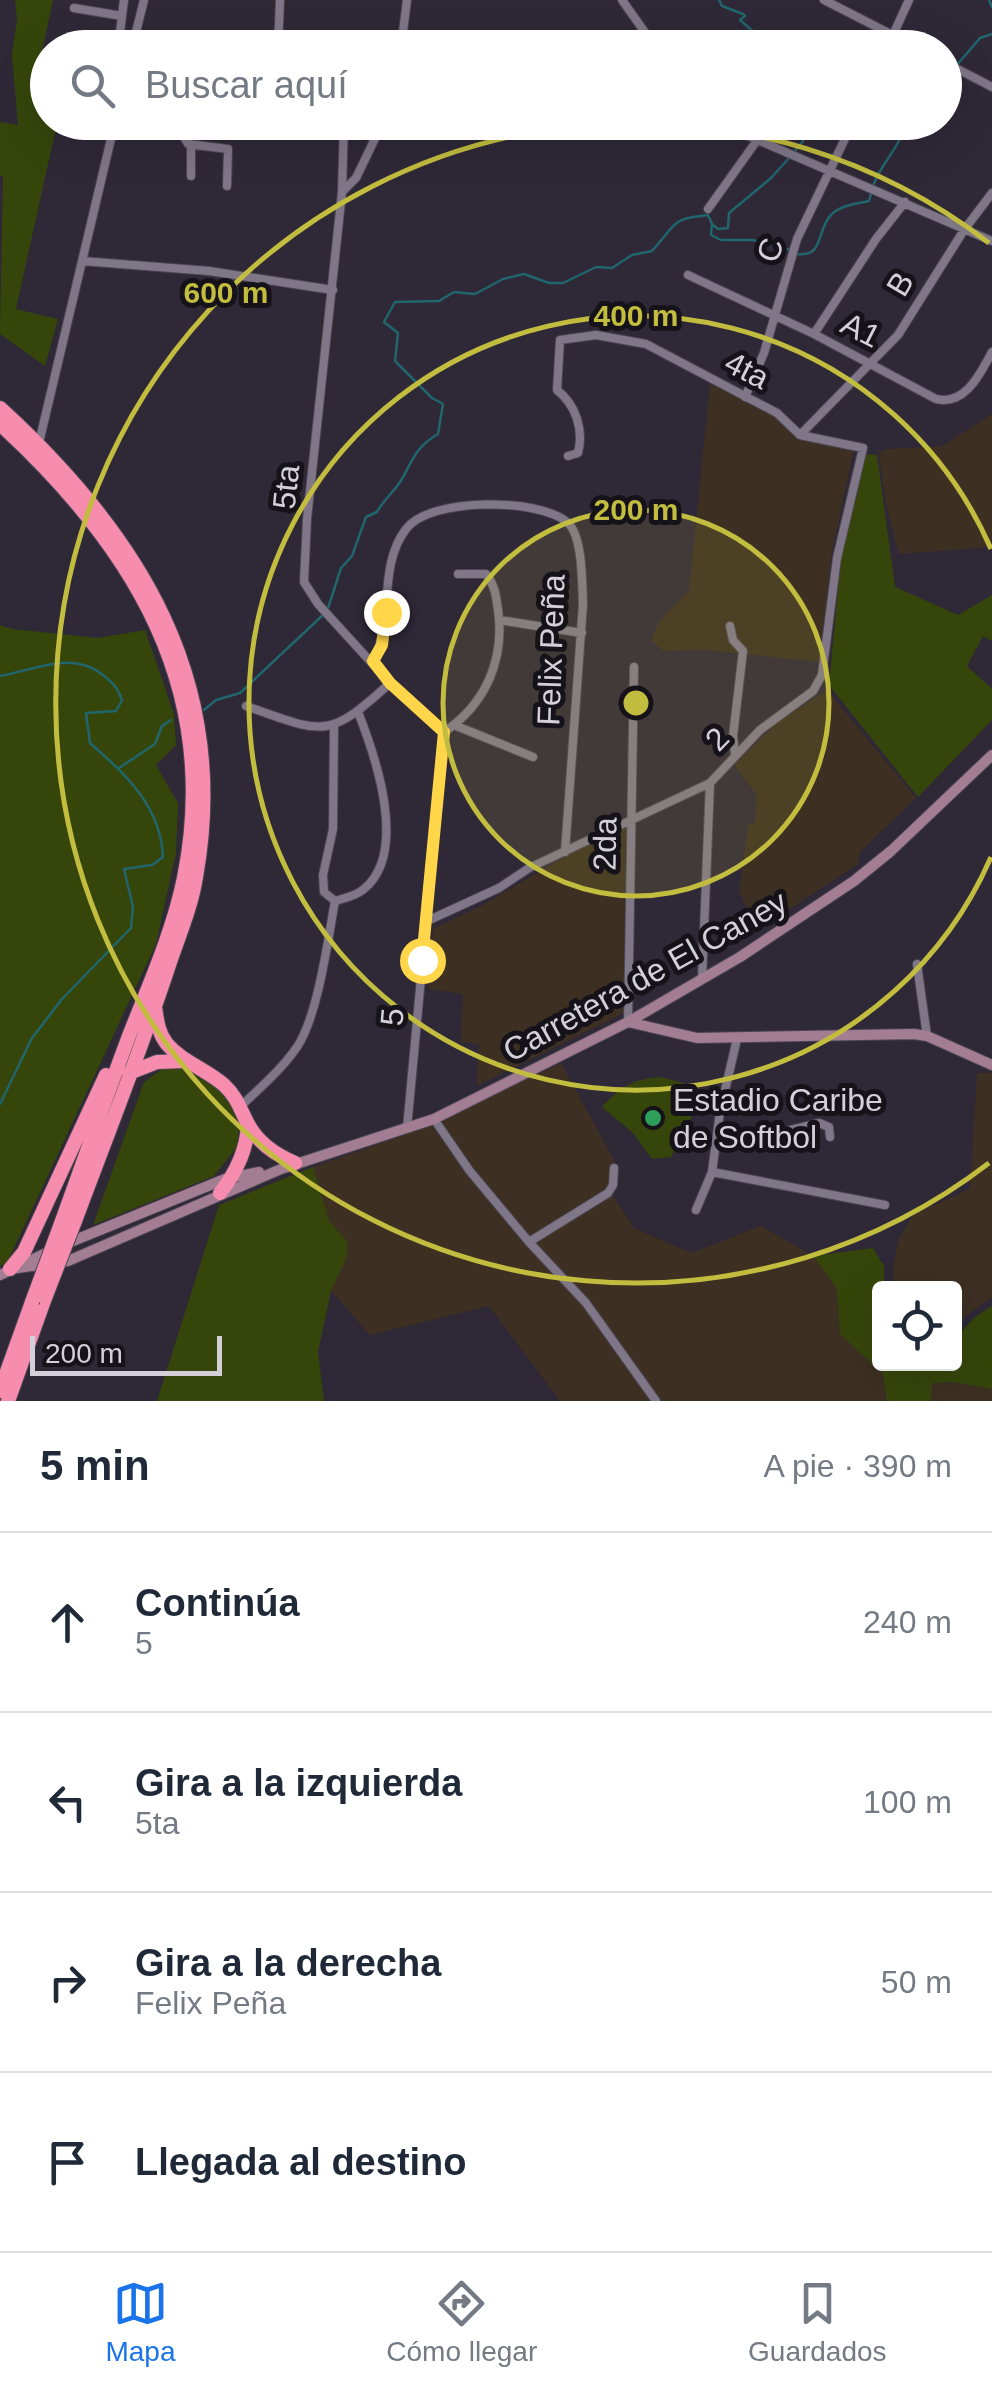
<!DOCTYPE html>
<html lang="es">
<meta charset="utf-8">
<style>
:root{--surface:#fff;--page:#f6f6f7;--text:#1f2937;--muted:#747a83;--line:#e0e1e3;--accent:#1a73e8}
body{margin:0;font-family:Helvetica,sans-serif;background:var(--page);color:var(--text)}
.controls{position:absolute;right:30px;bottom:30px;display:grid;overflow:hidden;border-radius:10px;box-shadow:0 10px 40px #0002}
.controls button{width:90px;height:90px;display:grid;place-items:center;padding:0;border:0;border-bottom:2px solid var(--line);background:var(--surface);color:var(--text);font:50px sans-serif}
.scale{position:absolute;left:30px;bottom:25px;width:192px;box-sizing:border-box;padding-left:10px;border:5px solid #d4d0d9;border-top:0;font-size:28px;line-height:35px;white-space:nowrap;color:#d4d0d9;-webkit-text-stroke:8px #161219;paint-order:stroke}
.stop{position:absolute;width:30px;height:30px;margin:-22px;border:8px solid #ffd54a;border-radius:50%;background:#fff}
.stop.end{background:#ffd54a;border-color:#fff;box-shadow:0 2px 10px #0008}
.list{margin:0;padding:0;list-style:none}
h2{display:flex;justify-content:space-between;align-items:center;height:130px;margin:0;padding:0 40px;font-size:42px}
h2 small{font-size:32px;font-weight:400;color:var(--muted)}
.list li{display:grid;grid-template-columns:65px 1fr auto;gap:30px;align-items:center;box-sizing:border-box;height:180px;padding:0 40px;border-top:2px solid var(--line)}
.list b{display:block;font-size:38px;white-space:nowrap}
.list p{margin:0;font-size:32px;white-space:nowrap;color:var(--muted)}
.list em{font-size:32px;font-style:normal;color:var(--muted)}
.icon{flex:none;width:55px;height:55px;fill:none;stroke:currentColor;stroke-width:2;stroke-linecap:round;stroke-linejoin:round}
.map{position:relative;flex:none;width:992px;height:1401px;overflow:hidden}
.search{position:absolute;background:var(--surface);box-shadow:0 10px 40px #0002;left:30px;right:30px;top:30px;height:110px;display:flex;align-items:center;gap:25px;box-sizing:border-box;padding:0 35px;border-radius:55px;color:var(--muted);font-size:38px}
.sheet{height:850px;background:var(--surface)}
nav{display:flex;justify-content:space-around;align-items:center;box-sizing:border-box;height:140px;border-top:2px solid var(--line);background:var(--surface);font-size:28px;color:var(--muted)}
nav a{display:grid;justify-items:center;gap:5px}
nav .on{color:var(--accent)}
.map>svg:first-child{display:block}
.industrial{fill:#3d3022}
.green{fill:#36460b}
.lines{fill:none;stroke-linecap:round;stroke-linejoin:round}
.stream{stroke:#21656d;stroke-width:2.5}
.street-casing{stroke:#4c4652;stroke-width:10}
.secondary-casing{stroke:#4c4652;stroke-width:12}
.highway-casing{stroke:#4c4652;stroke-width:16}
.street{stroke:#7f7788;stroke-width:8}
.secondary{stroke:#a37e93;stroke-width:10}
.highway{stroke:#f68dae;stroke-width:14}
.highway-bridge-casing{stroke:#4c4652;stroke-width:16;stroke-linecap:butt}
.highway-bridge{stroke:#f68dae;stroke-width:14}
.route{stroke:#ffd54a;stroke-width:12}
.ring{fill:none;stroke:#c2bd3f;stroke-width:5}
.leisure-dot{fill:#2e9e5b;stroke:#161219;stroke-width:4}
.labels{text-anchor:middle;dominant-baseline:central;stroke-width:10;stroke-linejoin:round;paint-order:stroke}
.street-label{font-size:32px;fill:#d4d0d9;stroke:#161219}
.poi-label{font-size:32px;fill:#d4d0d9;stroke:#161219;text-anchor:start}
.centre{fill:#c2bd3f;stroke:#161219;stroke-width:5}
.ring-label{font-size:30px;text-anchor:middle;font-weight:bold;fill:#c2bd3f;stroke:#161219;stroke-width:10;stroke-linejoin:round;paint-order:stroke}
</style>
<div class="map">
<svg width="992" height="1401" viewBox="0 0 992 1401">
<rect width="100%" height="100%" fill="#2f2837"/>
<path class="industrial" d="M 710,384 L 772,413 L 798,438 L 854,449 L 831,557 L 822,662 L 704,650 L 663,651 L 651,640 L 660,620 L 689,591 Z
M 992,414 L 992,547 L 899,554 L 886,504 L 879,453 L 886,449 L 942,446 Z
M 827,690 L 916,798 L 860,852 L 858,864 L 757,930 L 739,892 L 748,824 L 755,823 L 756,794 L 734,765 L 777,723 Z
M 626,826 L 624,1013 L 477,1086 L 479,1044 L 461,1042 L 463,994 L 429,989 L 433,929 L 481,906 L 566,856 Z
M 561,1063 L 620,1171 L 612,1194 L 634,1228 L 691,1253 L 761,1226 L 813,1256 L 837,1288 L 840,1334 L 883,1374 L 887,1401 L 560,1401 L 489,1306 L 370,1335 L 331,1291 L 347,1257 L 347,1241 L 329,1221 L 313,1167 L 422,1129 Z
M 977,1073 L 992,1073 L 992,1297 L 955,1324 L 954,1288 L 892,1288 L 894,1262 L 899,1238 L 914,1214 L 970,1189 Z
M 953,1382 L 992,1389 L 992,1401 L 931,1401 L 931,1383 Z"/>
<path class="green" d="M 15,0 L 53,0 L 38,71 L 47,74 L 48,122 L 57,123 L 16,309 L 58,319 L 45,366 L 0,334 L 3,177 L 0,175 L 0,122 L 18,125 L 12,55 L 17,19 Z
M 866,454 L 877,455 L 895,587 L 958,615 L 992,595 L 992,641 L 983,636 L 967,666 L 992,689 L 992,720 L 918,797 L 829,685 L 841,558 Z
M 0,625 L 12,629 L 98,638 L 145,630 L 174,714 L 176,745 L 156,765 L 178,803 L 176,853 L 156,944 L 7,1263 L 0,1266 Z
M 189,1066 L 229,1098 L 240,1119 L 237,1147 L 214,1176 L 93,1225 L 144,1082 L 164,1068 Z
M 660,1077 L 683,1083 L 703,1094 L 671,1157 L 652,1159 L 634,1134 L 602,1107 C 620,1087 633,1079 660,1077 Z
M 313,1167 L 329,1221 L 347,1241 L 347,1257 L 331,1291 L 318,1352 L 324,1401 L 157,1401 L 219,1205 Z
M 873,1248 L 884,1266 L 884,1288 L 880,1288 L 880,1364 L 954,1364 L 955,1339 L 975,1317 L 992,1306 L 992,1389 L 953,1382 L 932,1383 L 931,1401 L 887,1401 L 883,1374 L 840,1334 L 837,1288 L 813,1256 Z"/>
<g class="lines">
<path class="stream" d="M 719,0 L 722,6 L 743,14 L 745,16 L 740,20 L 755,33 L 755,48
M 989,0 L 992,7
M 957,65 L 980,38 L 992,34
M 794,152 L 803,141 L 798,122
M 873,187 C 877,168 900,149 906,122
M 712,224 L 718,229 L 728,228 L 729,213 L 771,178 L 789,158
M 797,254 C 825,257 816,230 831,215 C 840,205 857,204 869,201 L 871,194
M 328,608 L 341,568 L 352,556 L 366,517 L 377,512 C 384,499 395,491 402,479 C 413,459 417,446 438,434 L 443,404 L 432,398 L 395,361 L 398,333 L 384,322 L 395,302 L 439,301 L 454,292 L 475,294 L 503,279 L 524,274 L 549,283 L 563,283 L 596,267 L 612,268 L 632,255 L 652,251 C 677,224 669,219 708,215 L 712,224 L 711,235 L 721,240 L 753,240 L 790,250
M 0,676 C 35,670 72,650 103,675 C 113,683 118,688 122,700 L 116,711 L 86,713 L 90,743 C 125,774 161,806 163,857 L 152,865 L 124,869 L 133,907 L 131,928 L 62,999 L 32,1038 L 0,1104
M 204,710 L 216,700 L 240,693 L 324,614
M 119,768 L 155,744 L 162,726 L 171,720"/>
<g class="street-casing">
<path id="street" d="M 622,0 L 656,48
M 824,0 L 918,48
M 74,8 L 122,16
M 65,46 L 74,48
M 118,48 L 124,0
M 132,48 L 144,0
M 205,48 L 206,44
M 278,48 L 280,0
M 401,48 L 407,0
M 887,48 L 909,0
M 944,62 L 992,87
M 166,122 L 176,124 L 188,144 L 228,149 L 227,186
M 344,122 L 342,192 L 307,519 L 304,582 L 318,604 L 390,683 L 444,732
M 716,122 L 992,241
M 176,124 L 193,122
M 191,176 L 191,145
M 342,192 L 356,178 L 383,122
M 708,209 L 758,139
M 82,261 L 209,271 L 333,290
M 688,275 L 814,334 L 936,399 C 965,406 980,374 992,352
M 814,334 L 876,239 L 905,202
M 745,397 L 764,353 L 797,239 L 853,122
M 800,435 L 898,335 L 964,230 L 992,193
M 38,447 L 115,122
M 499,620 L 582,633
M 730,626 L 733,640 L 743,651 L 733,736 L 735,754
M 373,661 C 395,621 377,567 406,529 C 430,497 538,498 567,522 C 583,535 582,584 583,604 L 565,852
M 246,706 C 323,733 327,741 390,683
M 454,725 L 533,757
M 334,726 L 333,829 L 323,875 L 324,892 L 335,901
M 444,732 C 486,704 505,659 498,610 C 496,596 495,585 486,574 L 458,574
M 335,901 C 345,898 356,896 364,889 C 409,852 375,755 358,712
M 427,921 L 499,888 L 529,868 L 710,783 L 760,730 L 813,691 L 822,675 L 837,558 L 863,448 L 800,435 L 777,413 L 646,344 L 596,335 L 560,340 L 557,390 C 576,405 584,430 578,453 L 568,456
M 917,964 L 927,1036
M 702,979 L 710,783
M 628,1022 L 634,667
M 242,1105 C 261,1087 282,1069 297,1047 C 318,1016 328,939 335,901
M 434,1119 L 469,1170 L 529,1242
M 407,1128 L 444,732
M 716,1143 L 757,1138 L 819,1123 L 829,1127 L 830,1137
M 614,1168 L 613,1185 L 608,1193 L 529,1242 L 586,1303 L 656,1401
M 712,1172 L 885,1205
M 696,1210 L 712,1172 L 720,1112 L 737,1039"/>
</g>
<g class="secondary-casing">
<path id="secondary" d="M 628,1022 L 697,1038 L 914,1034 L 927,1036 L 992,1065
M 10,1269 L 68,1261 L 281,1169 L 434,1119 L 628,1022 L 740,957 L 854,881 L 891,851 L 992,755
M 0,1275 L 63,1245 L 225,1179 L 259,1172"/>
</g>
<g class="highway-casing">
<path id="highway" d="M 0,408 C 139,535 231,681 196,877 C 191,909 177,940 167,971 C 139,1055 106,1138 75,1221
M 0,424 C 134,547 222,689 184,878 C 173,932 149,985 129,1036 C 106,1097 84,1160 62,1221
M 155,1007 C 157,1020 158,1033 167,1044 C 182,1062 206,1069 224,1085 C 237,1097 240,1109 248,1124 C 258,1143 276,1155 295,1163
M 129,1073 L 157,1062 L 185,1061
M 220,1193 C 235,1174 247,1150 248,1124
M 10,1269 L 24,1252 L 106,1075
M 0,1391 L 32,1302
M 8,1401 L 45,1298"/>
</g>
<use href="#street" class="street"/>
<use href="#secondary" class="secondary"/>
<use href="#highway" class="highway"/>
<g class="highway-bridge-casing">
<path id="highway-bridge" d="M 45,1298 L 75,1221
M 32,1302 L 62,1221"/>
</g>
<use href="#highway-bridge" class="highway-bridge"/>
</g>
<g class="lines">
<path class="route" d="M 386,612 L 382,645 L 373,661 L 390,683 L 444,732 L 422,960"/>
</g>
<circle cx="636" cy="703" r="193" fill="#c2bd3f" fill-opacity=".12"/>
<g class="ring">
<circle cx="636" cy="703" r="193"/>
<path d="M991 857A387 387 0 1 1 991 549"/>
<path d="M989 1163A580 580 0 1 1 989 243"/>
</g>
<circle class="leisure-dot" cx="653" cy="1118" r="10"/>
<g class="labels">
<g class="street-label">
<text transform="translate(770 250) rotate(-73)">C</text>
<text transform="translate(900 284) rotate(-59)">B</text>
<text transform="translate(861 330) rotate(27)">A1</text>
<text transform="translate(747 370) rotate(27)">4ta</text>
<text transform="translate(286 487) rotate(-84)">5ta</text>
<text transform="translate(551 650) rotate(-88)">Felix Peña</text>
<text transform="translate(717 739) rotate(-46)">2</text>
<text transform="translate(605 844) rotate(-89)">2da</text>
<text transform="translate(645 976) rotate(-29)">Carretera de El Caney</text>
<text transform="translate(392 1017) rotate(-85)">5</text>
</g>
<g class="poi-label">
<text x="673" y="1100">Estadio Caribe<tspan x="673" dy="37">de Softbol</tspan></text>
</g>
</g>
<circle cx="636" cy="703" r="15" class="centre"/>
<g class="ring-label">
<text x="226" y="303">600 m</text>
<text x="636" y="326">400 m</text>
<text x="636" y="520">200 m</text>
</g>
</svg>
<div class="controls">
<button><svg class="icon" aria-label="locate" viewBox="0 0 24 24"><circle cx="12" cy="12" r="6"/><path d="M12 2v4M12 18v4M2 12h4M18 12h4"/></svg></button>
</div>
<div class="scale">200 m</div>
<div class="stop" style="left:422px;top:960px"></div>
<div class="stop end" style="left:386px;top:612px"></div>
<div class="search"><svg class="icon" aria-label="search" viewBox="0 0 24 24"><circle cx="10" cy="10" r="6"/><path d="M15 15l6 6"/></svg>Buscar aquí</div>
</div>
<section class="sheet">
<h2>5 min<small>A pie · 390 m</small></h2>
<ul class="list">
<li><svg class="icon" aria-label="ahead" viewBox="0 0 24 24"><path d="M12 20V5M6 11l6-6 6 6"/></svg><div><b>Continúa</b><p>5</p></div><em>240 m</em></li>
<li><svg class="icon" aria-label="left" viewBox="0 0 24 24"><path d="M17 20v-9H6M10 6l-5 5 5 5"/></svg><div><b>Gira a la izquierda</b><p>5ta</p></div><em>100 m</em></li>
<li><svg class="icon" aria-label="right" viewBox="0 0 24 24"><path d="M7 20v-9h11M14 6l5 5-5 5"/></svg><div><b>Gira a la derecha</b><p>Felix Peña</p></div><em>50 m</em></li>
<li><svg class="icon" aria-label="arrive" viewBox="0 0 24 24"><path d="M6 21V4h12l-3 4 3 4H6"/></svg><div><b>Llegada al destino</b></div></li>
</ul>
</section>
<nav>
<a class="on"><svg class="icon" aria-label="map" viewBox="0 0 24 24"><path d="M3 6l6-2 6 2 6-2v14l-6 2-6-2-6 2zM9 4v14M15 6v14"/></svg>Mapa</a>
<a><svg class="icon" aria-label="directions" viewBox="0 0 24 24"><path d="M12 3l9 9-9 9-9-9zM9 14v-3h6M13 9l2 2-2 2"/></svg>Cómo llegar</a>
<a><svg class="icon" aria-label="saved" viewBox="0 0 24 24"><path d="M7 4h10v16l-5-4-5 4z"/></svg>Guardados</a>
</nav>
